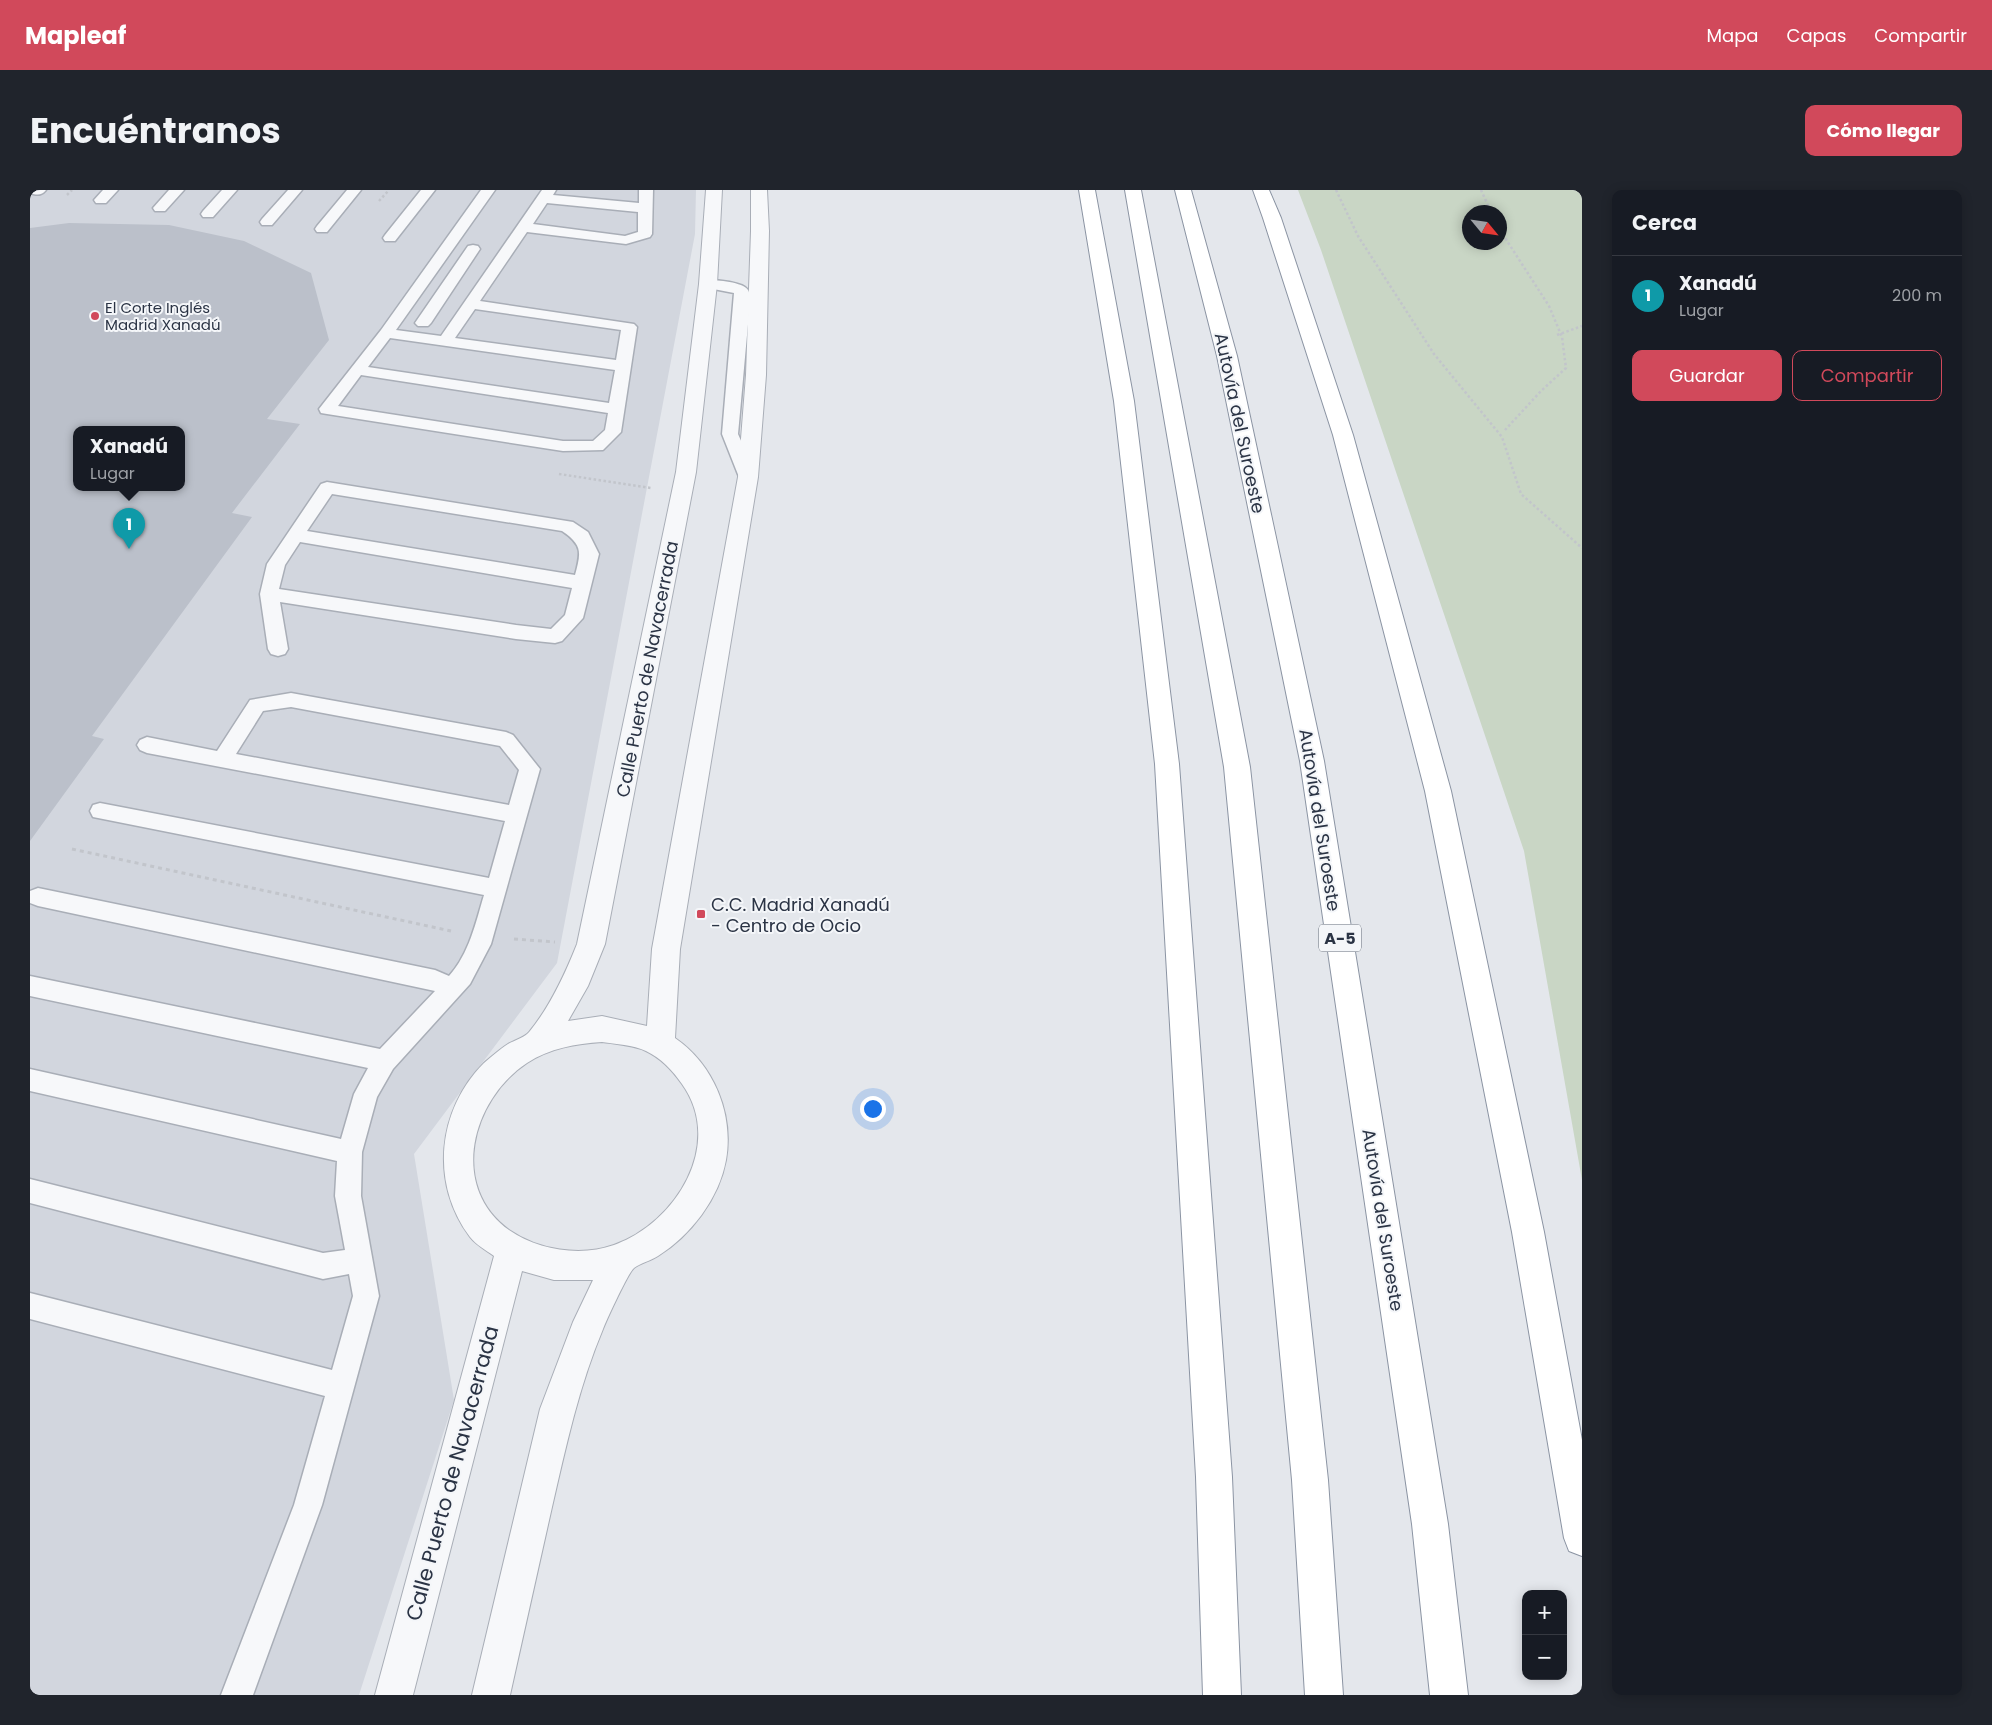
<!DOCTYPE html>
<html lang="es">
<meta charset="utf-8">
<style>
:root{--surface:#171b24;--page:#20242c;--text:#f1f3f6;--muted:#9ea1a6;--line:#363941;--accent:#d1495b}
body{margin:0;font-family:Poppins,sans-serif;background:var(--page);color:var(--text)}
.controls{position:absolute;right:15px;bottom:15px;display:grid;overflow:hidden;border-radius:10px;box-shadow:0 2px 12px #0003}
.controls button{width:45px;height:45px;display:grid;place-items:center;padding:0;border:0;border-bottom:1px solid var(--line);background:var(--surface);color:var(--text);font:25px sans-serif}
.compass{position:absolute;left:1432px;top:15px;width:45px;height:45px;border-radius:50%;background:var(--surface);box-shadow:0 2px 12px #0003;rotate:119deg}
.you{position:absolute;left:842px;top:918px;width:18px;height:18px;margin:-12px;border:4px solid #fff;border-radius:50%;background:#1a73e8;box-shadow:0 0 0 8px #1a73e833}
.badge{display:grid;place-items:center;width:32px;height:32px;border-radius:50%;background:var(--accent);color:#fff;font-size:16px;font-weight:700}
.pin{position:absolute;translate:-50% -41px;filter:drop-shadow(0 1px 2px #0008)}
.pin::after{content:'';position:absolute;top:26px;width:18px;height:15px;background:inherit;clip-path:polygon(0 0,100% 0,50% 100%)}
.popup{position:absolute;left:43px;top:236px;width:112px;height:65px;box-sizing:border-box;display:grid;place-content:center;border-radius:10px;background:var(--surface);filter:drop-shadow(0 1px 4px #0005);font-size:16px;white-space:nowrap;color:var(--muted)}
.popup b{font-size:19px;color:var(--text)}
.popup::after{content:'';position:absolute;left:50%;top:100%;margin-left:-10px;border:10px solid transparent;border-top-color:var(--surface)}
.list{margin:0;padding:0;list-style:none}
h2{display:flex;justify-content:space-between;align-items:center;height:65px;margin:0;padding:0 20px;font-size:21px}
h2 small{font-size:16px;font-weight:400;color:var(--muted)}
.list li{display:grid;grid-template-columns:32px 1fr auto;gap:15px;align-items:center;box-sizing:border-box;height:80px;padding:0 20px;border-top:1px solid var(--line)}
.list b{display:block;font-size:19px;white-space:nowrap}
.list p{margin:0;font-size:16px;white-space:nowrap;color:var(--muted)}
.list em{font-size:16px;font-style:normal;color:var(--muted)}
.actions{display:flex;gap:10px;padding:15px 20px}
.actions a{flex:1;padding:11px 0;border:1px solid var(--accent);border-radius:10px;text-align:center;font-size:18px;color:var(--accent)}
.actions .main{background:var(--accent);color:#fff}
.map{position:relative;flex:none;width:1552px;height:1505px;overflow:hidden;border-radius:10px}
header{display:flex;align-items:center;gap:30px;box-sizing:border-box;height:70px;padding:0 25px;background:var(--accent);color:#fff}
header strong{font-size:24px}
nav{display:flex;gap:28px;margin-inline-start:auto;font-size:18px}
.intro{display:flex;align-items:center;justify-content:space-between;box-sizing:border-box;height:120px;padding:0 30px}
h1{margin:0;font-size:35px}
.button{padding:12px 22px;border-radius:10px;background:var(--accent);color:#fff;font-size:18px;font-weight:700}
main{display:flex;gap:30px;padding:0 30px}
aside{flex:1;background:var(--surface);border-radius:10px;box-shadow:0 2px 12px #0003}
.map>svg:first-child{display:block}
.built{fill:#d2d6de;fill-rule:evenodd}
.green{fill:#c9d6c5;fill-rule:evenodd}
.building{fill:#bbc0ca;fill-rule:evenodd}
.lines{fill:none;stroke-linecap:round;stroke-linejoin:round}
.service-casing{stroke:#a9aeb7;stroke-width:3}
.tertiary-casing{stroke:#a9aeb7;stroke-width:2}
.motorway-casing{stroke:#8b94a3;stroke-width:2}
.path-far1{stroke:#c2c5cb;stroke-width:2.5;stroke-dasharray:2.5 2.5;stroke-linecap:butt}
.path{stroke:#c2c5cb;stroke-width:3;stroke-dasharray:4 4;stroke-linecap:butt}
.service{fill:#f7f8fa;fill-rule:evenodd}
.tertiary{fill:#f7f8fa;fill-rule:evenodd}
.motorway{fill:#fff;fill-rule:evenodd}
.poi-dot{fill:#d1495b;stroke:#f4f6f9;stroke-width:2}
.labels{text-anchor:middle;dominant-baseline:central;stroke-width:4;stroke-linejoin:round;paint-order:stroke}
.far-poi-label{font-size:15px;fill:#2b3445;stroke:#f4f6f9;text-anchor:start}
.shield{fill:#f4f6f9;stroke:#676e7b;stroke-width:1}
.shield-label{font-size:16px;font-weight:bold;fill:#2b3445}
.street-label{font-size:18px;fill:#2b3445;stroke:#f4f6f9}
.poi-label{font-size:18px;fill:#2b3445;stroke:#f4f6f9;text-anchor:start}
.near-street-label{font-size:21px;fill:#2b3445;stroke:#f4f6f9}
</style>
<header>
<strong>Mapleaf</strong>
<nav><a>Mapa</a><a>Capas</a><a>Compartir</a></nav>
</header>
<div class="intro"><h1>Encuéntranos</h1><a class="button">Cómo llegar</a></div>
<main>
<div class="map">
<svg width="1552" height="1505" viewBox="0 0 1552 1505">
<rect width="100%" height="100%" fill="#e4e7ec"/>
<path class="built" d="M 0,0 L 666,0 L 665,44 L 527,773 L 384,964 L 424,1210 L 329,1505 L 0,1505 ZM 46,240 L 152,240 L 152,298 L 46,298 Z"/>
<path class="green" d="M 1268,0 L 1552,0 L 1552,990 L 1494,661 L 1291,60 ZM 1440,22 L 1470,22 L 1470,52 L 1440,52 Z"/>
<path class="building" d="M 39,33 L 139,35 L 214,51 L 281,83 L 299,150 L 237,229 L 270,234 L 202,323 L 222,327 L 62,546 L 74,549 L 0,651 L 0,38 ZM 46,240 L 152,240 L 152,298 L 46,298 Z"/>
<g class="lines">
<g class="service-casing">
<path id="service" d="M 2,0 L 16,0 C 12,5 9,5 3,4 Z
M 73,0 L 88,0 L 76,13 L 66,13 L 64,10 Z
M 139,0 L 154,0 L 135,21 L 125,21 L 123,18 Z
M 192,0 L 207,0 L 183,27 L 173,27 L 171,24 L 173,21 Z
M 258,0 L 272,0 L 242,35 L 232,35 L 230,32 L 232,29 Z
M 317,0 L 331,0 L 297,42 L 287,42 L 285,39 L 287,36 Z
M 391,0 L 405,0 L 365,51 L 355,51 L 353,48 L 355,45 Z
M 451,0 L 465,0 L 366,140 L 411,146 L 512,0 L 526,0 L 523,5 L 609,13 L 609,0 L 623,0 L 622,44 L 620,47 L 596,54 L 497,42 L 450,111 L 604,134 L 607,137 L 591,242 L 573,260 L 533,261 L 297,224 L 291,223 L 289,219 L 351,140 ZM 517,13 L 608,22 L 608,42 L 595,46 L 503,34 ZM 445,119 L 591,140 L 586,170 L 425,148 ZM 360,148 L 585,180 L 579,213 L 338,177 ZM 331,185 L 578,223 L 575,240 L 563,251 L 533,251 L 308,216 Z
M 443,55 L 448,56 L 450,59 L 401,133 L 398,136 L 388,136 L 385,133 L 438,56 Z
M 678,90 C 687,90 713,92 718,100 C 720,103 719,108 720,112 L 708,244 L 727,287 L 724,291 L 718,292 L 712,291 L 709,287 L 692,244 L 704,103 L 673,97 L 671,94 L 673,91 Z
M 297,292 L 543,332 L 558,342 L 569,364 L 553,428 L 532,451 L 525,453 L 486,449 L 250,412 L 258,459 L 255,464 L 248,466 L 241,464 L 238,459 L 230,404 L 237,374 L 291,294 ZM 302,304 L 532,341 C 553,355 551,363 545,385 L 277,341 ZM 270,352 L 542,398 L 535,425 L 521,439 L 486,435 L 249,399 L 255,375 Z
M 261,503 L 476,542 L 483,545 L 510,579 L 461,754 L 440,794 L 363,879 L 347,907 L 332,962 L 331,1006 L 349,1106 L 292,1315 L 223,1505 L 191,1505 L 264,1315 L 295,1206 L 0,1129 L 0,1103 L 302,1180 L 323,1106 L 319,1084 L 293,1089 L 0,1013 L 0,989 L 293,1063 L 315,1060 L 305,1006 L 307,971 L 0,901 L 0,879 L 311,949 L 324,904 L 338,878 L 0,806 L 0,786 L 350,859 L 405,801 L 8,716 L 0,713 L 0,701 L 8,698 L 405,780 L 419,786 C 439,764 446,732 454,705 L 63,627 L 60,621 L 63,615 L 70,613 L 459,688 L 475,631 L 117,563 L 110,560 L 107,555 L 110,550 L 117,547 L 187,561 L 220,510 ZM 261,517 L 470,556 L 489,580 L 479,615 L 206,564 L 233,521 Z"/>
</g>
<g class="tertiary-casing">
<path id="tertiary" d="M 676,0 L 692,0 L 687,94 L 666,282 L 575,754 L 558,796 L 538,831 L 572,826 L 617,836 L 622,759 L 708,287 L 716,185 L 721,41 L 721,0 L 737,0 L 739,41 L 736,185 L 728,287 L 650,759 L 645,848 C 684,875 704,924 696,970 C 689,1009 660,1046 628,1066 C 620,1071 611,1073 604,1078 C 598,1083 577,1129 573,1139 C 549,1196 536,1256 522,1317 C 508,1379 494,1442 480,1505 L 442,1505 L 510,1219 L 543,1132 L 563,1090 L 524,1090 L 492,1081 L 383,1505 L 345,1505 L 464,1066 C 456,1060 446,1055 440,1047 C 400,994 407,920 454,873 C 461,867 470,859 478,854 C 485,850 496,847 500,841 C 521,815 535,784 547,754 L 646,282 L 669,94 ZM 572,852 C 586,854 603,855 616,861 C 631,868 643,881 652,894 C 695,954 646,1033 584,1055 C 550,1067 508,1060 479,1040 C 419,997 441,910 497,873 C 520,858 545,854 572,852 Z"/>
</g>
<g class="motorway-casing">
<path id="motorway" d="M 1049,0 L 1065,0 L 1104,211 L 1149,574 L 1202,1287 L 1211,1505 L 1173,1505 L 1166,1287 L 1125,574 L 1084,211 Z
M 1095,0 L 1111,0 L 1220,577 L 1298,1290 L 1313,1505 L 1275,1505 L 1262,1290 L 1194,577 Z
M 1145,0 L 1161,0 L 1207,166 L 1294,571 L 1418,1334 L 1438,1505 L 1400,1505 L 1382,1334 L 1270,571 L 1187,166 Z
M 1223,0 L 1239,0 L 1251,28 L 1323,245 L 1421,601 L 1514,1042 L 1552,1250 L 1552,1366 L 1539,1361 L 1534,1348 L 1482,1042 L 1395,601 L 1303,245 L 1233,28 Z"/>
</g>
<path class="path-far1" d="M 1306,0 L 1328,46 L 1404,164 L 1472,247 L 1491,304 L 1552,358
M 1451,0 L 1461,22
M 37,5 L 42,0
M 349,11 L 359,0
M 1470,40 L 1519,116 L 1532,147 L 1536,178 L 1511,201 L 1475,240
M 1527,145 L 1552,136
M 529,284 L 621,298"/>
<path class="path" d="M 42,659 L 421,741
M 484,749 L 525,752"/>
<use href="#service" class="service"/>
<use href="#tertiary" class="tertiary"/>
<use href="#motorway" class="motorway"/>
</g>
<g class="poi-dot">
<circle cx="65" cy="126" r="5"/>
<rect x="666" y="719" width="10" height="10" rx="2.5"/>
</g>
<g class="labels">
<g class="far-poi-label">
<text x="75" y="117">El Corte Inglés<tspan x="75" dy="17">Madrid Xanadú</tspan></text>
</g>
<rect class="shield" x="1289" y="734.5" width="42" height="27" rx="4"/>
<g class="shield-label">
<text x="1310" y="748">A-5</text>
</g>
<g class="street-label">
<text transform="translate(1210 233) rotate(78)">Autovía del Suroeste</text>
<text transform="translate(617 479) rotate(-79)">Calle Puerto de Navacerrada</text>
<text transform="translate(1290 630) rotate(81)">Autovía del Suroeste</text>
<text transform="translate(1353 1030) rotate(81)">Autovía del Suroeste</text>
</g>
<g class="poi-label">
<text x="681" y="714">C.C. Madrid Xanadú<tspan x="681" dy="21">- Centro de Ocio</tspan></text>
</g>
<g class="near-street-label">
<text transform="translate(422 1283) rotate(-75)">Calle Puerto de Navacerrada</text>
</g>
</g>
</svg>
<div class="controls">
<button>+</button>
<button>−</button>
</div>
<svg class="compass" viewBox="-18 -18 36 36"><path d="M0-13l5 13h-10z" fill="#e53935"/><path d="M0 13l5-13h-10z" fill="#9ea1a6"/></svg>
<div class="you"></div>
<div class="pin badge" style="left:99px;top:359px;background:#0f9aa8">1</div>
<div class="popup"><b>Xanadú</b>Lugar</div>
</div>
<aside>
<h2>Cerca<small></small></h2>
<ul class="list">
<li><span class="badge" style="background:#0f9aa8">1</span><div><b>Xanadú</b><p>Lugar</p></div><em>200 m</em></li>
</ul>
<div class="actions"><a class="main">Guardar</a><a>Compartir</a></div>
</aside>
</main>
